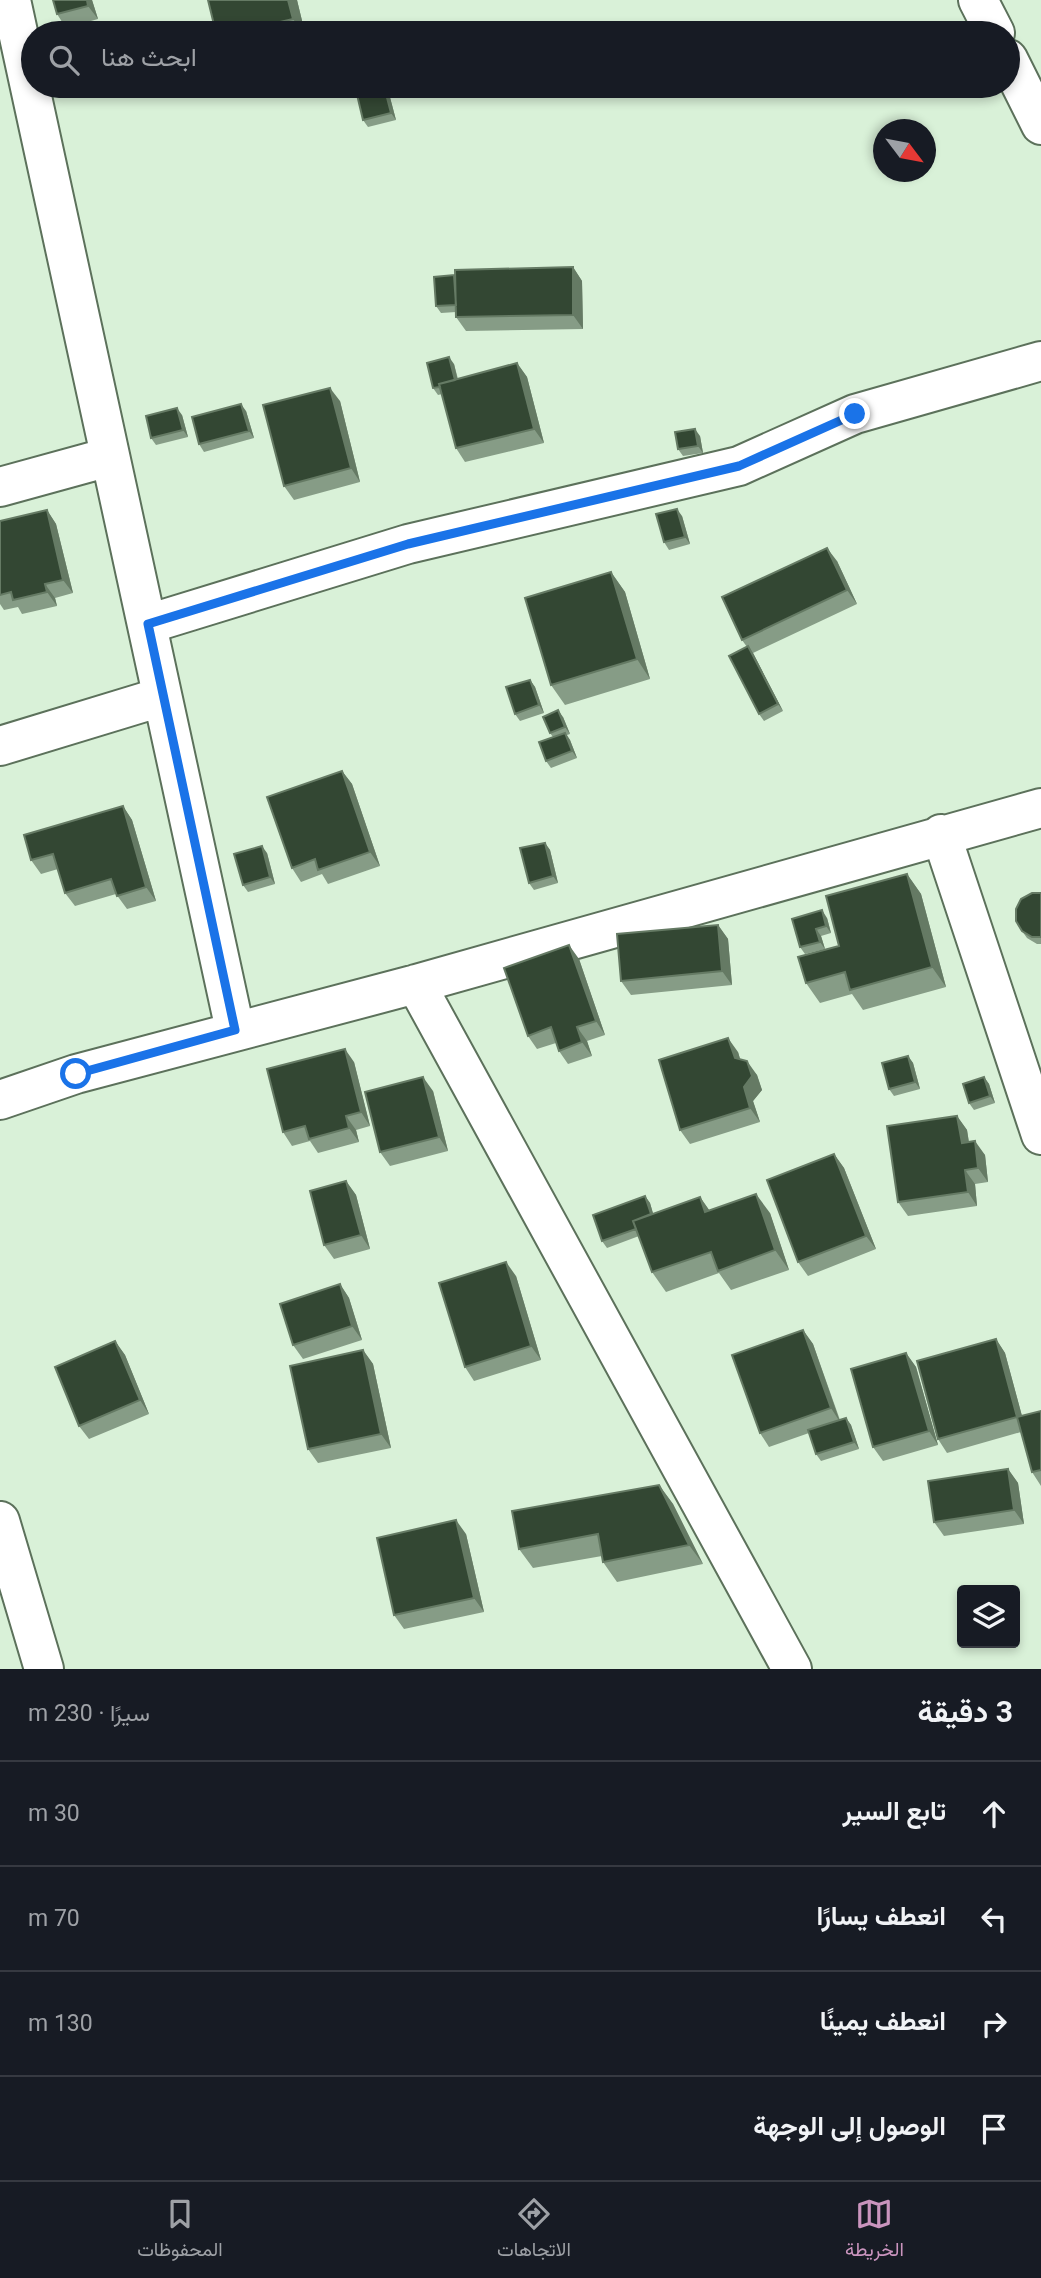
<!DOCTYPE html>
<html lang="ar">
<meta charset="utf-8">
<style>
:root{--surface:#171b24;--page:#20242c;--text:#f1f3f6;--muted:#9ea1a6;--line:#363941;--accent:#ca94be}
body{margin:0;font-family:Roboto,Vazirmatn,sans-serif;background:var(--page);color:var(--text);direction:rtl}
.controls{position:absolute;right:21px;bottom:21px;display:grid;overflow:hidden;border-radius:7px;box-shadow:0 4px 10px #0003}
.controls button{width:63px;height:63px;display:grid;place-items:center;padding:0;border:0;border-bottom:2px solid var(--line);background:var(--surface);color:var(--text);font:35px sans-serif}
.compass{position:absolute;left:873px;top:119px;width:63px;height:63px;border-radius:50%;background:var(--surface);box-shadow:0 4px 10px #0003;rotate:122deg}
.stop{position:absolute;width:21px;height:21px;margin:-16px;border:5px solid #1a73e8;border-radius:50%;background:#fff}
.stop.end{background:#1a73e8;border-color:#fff;box-shadow:0 2px 7px #0008}
.list{margin:0;padding:0;list-style:none}
h2{display:flex;justify-content:space-between;align-items:center;height:91px;margin:0;padding:0 28px;font-size:30px}
h2 small{font-size:23px;font-weight:400;color:var(--muted)}
.list li{display:grid;grid-template-columns:46px 1fr auto;gap:21px;align-items:center;box-sizing:border-box;height:105px;padding:0 28px;border-top:2px solid var(--line)}
.list b{display:block;font-size:26px;white-space:nowrap}
.list em{font-size:23px;font-style:normal;color:var(--muted)}
.icon{flex:none;width:38px;height:38px;fill:none;stroke:currentColor;stroke-width:2;stroke-linecap:round;stroke-linejoin:round}
.map{position:relative;flex:none;width:1041px;height:1669px;overflow:hidden;direction:ltr}
.search{position:absolute;background:var(--surface);box-shadow:0 4px 10px #0003;left:21px;right:21px;top:21px;height:77px;display:flex;align-items:center;gap:18px;box-sizing:border-box;padding:0 24px;border-radius:38px;color:var(--muted);font-size:26px}
.sheet{height:511px;background:var(--surface)}
nav{display:flex;justify-content:space-around;align-items:center;box-sizing:border-box;height:98px;border-top:2px solid var(--line);background:var(--surface);font-size:19px;color:var(--muted)}
nav a{display:grid;justify-items:center;gap:4px}
nav .on{color:var(--accent)}
.map>svg:first-child{display:block}
.lines{fill:none;stroke-linecap:round;stroke-linejoin:round}
.minor-casing{stroke:#5c715b;stroke-width:42}
.minor{stroke:#fff;stroke-width:38}
.wall{fill:#869c86}
.shaded-wall{fill:#657a64}
.building{fill:#334733;stroke:#657a64;stroke-width:2}
.route{stroke:#1a73e8;stroke-width:9}
</style>
<div class="map">
<svg width="1041" height="1669" viewBox="0 0 1041 1669">
<rect width="100%" height="100%" fill="#d9f1d8"/>
<g class="lines">
<g class="minor-casing">
<path id="minor" d="M 11,0 L 235,1030
M 978,0 L 995,33
M 1008,59 L 1041,125
M 0,487 L 109,457
M 148,624 L 408,544 L 739,466 L 855,414 L 1041,361
M 0,746 L 161,697
M 941,834 L 1041,1135
M 416,984 L 792,1669
M 0,1100 L 76,1074 L 416,984 L 1041,808
M 0,1521 L 44,1669"/>
</g>
<use href="#minor" class="minor"/>
</g>
<path class="wall" d="M 53,0 L 92,0 L 98,19 L 66,28 L 57,14 Z
M 297,0 L 305,33 L 216,33 Z
M 387,86 L 396,120 L 368,127 L 363,120 Z
M 573,267 L 582,281 L 583,329 L 466,331 L 456,317 L 456,312 L 441,313 L 436,306 Z
M 517,363 L 527,377 L 544,443 L 465,462 L 456,448 L 442,394 L 438,395 L 433,388 L 454,364 L 458,379 Z
M 340,401 L 360,482 L 294,500 L 284,486 Z
M 246,411 L 254,438 L 204,452 L 199,444 Z
M 182,415 L 188,437 L 156,445 L 151,438 Z
M 700,436 L 703,453 L 683,456 L 678,449 Z
M 47,510 L 56,524 L 73,593 L 55,598 L 57,606 L 22,614 L 18,607 L 4,610 L 0,604 L 0,521 Z
M 682,516 L 690,544 L 669,550 L 664,542 Z
M 837,561 L 857,604 L 753,653 L 783,711 L 764,721 L 759,714 L 747,647 L 742,640 Z
M 611,572 L 625,592 L 650,679 L 565,705 L 551,685 Z
M 530,680 L 535,687 L 544,713 L 520,721 L 515,714 Z
M 563,717 L 570,734 L 567,735 L 570,740 L 577,758 L 551,768 L 546,761 L 553,737 L 550,733 Z
M 342,771 L 352,784 L 380,866 L 328,884 L 322,874 L 301,882 L 292,868 Z
M 123,806 L 132,820 L 156,901 L 127,909 L 116,894 L 75,906 L 65,893 L 58,869 L 41,874 L 31,860 Z
M 545,843 L 550,850 L 558,883 L 534,890 L 529,883 Z
M 267,853 L 275,884 L 248,892 L 243,885 Z
M 907,874 L 921,894 L 946,987 L 863,1010 L 852,994 L 820,1003 L 806,983 L 839,946 Z
M 1041,893 L 1041,944 L 1037,944 L 1027,938 L 1022,931 Z
M 827,918 L 831,933 L 821,936 L 825,949 L 805,954 L 800,947 L 792,919 Z
M 718,925 L 728,939 L 732,985 L 631,995 L 621,981 Z
M 579,959 L 605,1035 L 587,1041 L 592,1056 L 568,1064 L 559,1051 L 556,1043 L 537,1049 L 528,1036 Z
M 738,1052 L 740,1059 L 757,1075 L 762,1090 L 753,1101 L 760,1122 L 690,1144 L 680,1130 Z
M 908,1056 L 913,1063 L 920,1089 L 894,1096 L 889,1089 Z
M 354,1062 L 370,1126 L 356,1130 L 359,1142 L 318,1153 L 310,1141 L 292,1146 L 283,1132 Z
M 984,1077 L 989,1084 L 995,1103 L 974,1110 L 969,1103 Z
M 433,1091 L 448,1151 L 390,1166 L 380,1152 Z
M 957,1116 L 967,1130 L 969,1142 L 985,1155 L 988,1182 L 975,1184 L 977,1206 L 908,1216 L 898,1202 Z
M 834,1154 L 844,1168 L 876,1249 L 808,1276 L 798,1262 Z
M 346,1181 L 356,1195 L 370,1249 L 334,1259 L 324,1245 Z
M 645,1196 L 650,1203 L 653,1214 L 700,1197 L 709,1210 L 770,1213 L 789,1270 L 731,1290 L 719,1273 L 666,1292 L 652,1272 L 639,1236 L 607,1248 L 602,1241 Z
M 516,1276 L 541,1360 L 474,1381 L 465,1367 Z
M 340,1284 L 349,1298 L 362,1340 L 303,1359 L 293,1345 Z
M 803,1330 L 813,1344 L 840,1420 L 846,1418 L 851,1425 L 859,1449 L 821,1461 L 816,1454 L 809,1433 L 769,1447 L 760,1433 Z
M 996,1339 L 1005,1353 L 1022,1416 L 1041,1411 L 1041,1486 L 1032,1472 L 1021,1432 L 947,1453 L 938,1439 Z
M 115,1341 L 125,1355 L 149,1414 L 89,1439 L 79,1426 Z
M 363,1350 L 373,1364 L 391,1448 L 318,1463 L 308,1449 Z
M 906,1353 L 916,1367 L 938,1445 L 883,1461 L 873,1447 Z
M 1008,1469 L 1018,1483 L 1024,1524 L 944,1536 L 934,1522 Z
M 659,1485 L 673,1504 L 703,1564 L 617,1582 L 603,1562 L 602,1556 L 533,1568 L 519,1549 Z
M 466,1534 L 484,1612 L 404,1629 L 394,1615 Z"/>
<path class="shaded-wall" d="M 87,0 L 92,0 L 98,19 L 88,6 Z
M 288,0 L 297,0 L 305,33 L 303,33 L 293,19 Z
M 384,86 L 387,86 L 396,120 L 391,113 Z
M 573,267 L 582,281 L 583,329 L 573,315 Z
M 449,357 L 454,364 L 460,390 L 455,383 Z
M 517,363 L 527,377 L 544,443 L 534,429 Z
M 330,388 L 340,401 L 360,482 L 351,468 Z
M 241,404 L 246,411 L 254,438 L 249,431 Z
M 177,408 L 182,415 L 188,437 L 183,430 Z
M 695,429 L 700,436 L 703,453 L 698,446 Z
M 677,509 L 682,516 L 690,544 L 685,537 Z
M 47,510 L 56,524 L 73,593 L 63,580 Z
M 827,548 L 837,561 L 857,604 L 847,590 Z
M 611,572 L 625,592 L 650,679 L 637,659 Z
M 45,584 L 55,598 L 57,606 L 47,592 Z
M 748,646 L 753,653 L 783,711 L 778,704 Z
M 530,680 L 535,687 L 544,713 L 539,705 Z
M 558,710 L 563,717 L 570,734 L 565,727 Z
M 565,733 L 570,740 L 577,758 L 572,751 Z
M 342,771 L 352,784 L 380,866 L 370,852 Z
M 123,806 L 132,820 L 156,901 L 146,887 Z
M 545,843 L 550,850 L 558,883 L 553,876 Z
M 262,846 L 267,853 L 275,884 L 270,877 Z
M 907,874 L 921,894 L 946,987 L 932,967 Z
M 822,910 L 827,918 L 831,933 L 826,926 Z
M 718,925 L 728,939 L 732,985 L 722,971 Z
M 816,929 L 821,936 L 825,949 L 820,942 Z
M 569,945 L 579,959 L 605,1035 L 596,1021 Z
M 577,1027 L 587,1041 L 592,1056 L 582,1042 Z
M 728,1038 L 738,1052 L 744,1072 L 735,1058 Z
M 345,1049 L 354,1062 L 370,1126 L 361,1112 Z
M 908,1056 L 913,1063 L 920,1089 L 915,1082 Z
M 747,1061 L 757,1075 L 762,1090 L 753,1101 L 760,1122 L 750,1108 L 744,1087 Z
M 423,1077 L 433,1091 L 448,1151 L 439,1137 Z
M 984,1077 L 989,1084 L 995,1103 L 990,1096 Z
M 346,1116 L 356,1130 L 359,1142 L 349,1128 Z
M 957,1116 L 967,1130 L 971,1157 L 962,1143 Z
M 975,1141 L 985,1155 L 988,1182 L 978,1168 Z
M 834,1154 L 844,1168 L 876,1249 L 866,1236 Z
M 965,1170 L 975,1184 L 977,1206 L 968,1192 Z
M 346,1181 L 356,1195 L 370,1249 L 361,1235 Z
M 756,1194 L 770,1213 L 789,1270 L 775,1250 Z
M 645,1196 L 650,1203 L 658,1230 L 653,1223 Z
M 700,1197 L 714,1217 L 705,1212 Z
M 506,1262 L 516,1276 L 541,1360 L 531,1346 Z
M 340,1284 L 349,1298 L 362,1340 L 352,1326 Z
M 803,1330 L 813,1344 L 840,1422 L 831,1408 Z
M 996,1339 L 1005,1353 L 1026,1431 L 1017,1417 Z
M 115,1341 L 125,1355 L 149,1414 L 140,1400 Z
M 363,1350 L 373,1364 L 391,1448 L 381,1434 Z
M 906,1353 L 916,1367 L 938,1445 L 929,1431 Z
M 846,1418 L 851,1425 L 859,1449 L 854,1442 Z
M 1008,1469 L 1018,1483 L 1024,1524 L 1014,1510 Z
M 659,1485 L 673,1504 L 703,1564 L 689,1545 Z
M 456,1520 L 466,1534 L 484,1612 L 474,1598 Z"/>
<path class="building" d="M 53,0 L 87,0 L 88,6 L 57,14 Z
M 208,0 L 288,0 L 293,19 L 267,25 L 269,33 L 239,33 L 239,32 L 233,33 L 216,33 Z
M 355,86 L 384,86 L 391,113 L 363,120 Z
M 573,267 L 573,315 L 456,317 L 455,270 Z
M 454,275 L 456,305 L 436,306 L 434,277 Z
M 449,357 L 455,380 L 439,384 L 440,387 L 433,388 L 427,363 Z
M 517,363 L 534,429 L 456,448 L 439,384 Z
M 330,388 L 351,468 L 284,486 L 263,405 Z
M 241,404 L 249,431 L 199,444 L 192,417 Z
M 177,408 L 183,430 L 151,438 L 146,416 Z
M 695,429 L 698,446 L 678,449 L 675,432 Z
M 677,509 L 685,537 L 664,542 L 656,514 Z
M 47,510 L 63,580 L 45,584 L 47,592 L 13,600 L 11,592 L 0,595 L 0,521 Z
M 827,548 L 847,590 L 742,640 L 722,597 Z
M 611,572 L 637,659 L 551,685 L 525,598 Z
M 748,646 L 778,704 L 759,714 L 729,656 Z
M 530,680 L 539,705 L 515,714 L 506,687 Z
M 558,710 L 565,727 L 550,733 L 543,717 Z
M 565,733 L 572,751 L 546,761 L 539,742 Z
M 342,771 L 370,852 L 318,870 L 315,859 L 292,868 L 267,797 Z
M 123,806 L 146,887 L 117,896 L 111,879 L 65,893 L 53,854 L 31,860 L 24,835 Z
M 545,843 L 553,876 L 529,883 L 520,848 Z
M 262,846 L 270,877 L 243,885 L 234,854 Z
M 907,874 L 932,967 L 850,990 L 845,972 L 806,983 L 798,957 L 839,946 L 826,896 Z
M 1032,893 L 1041,893 L 1041,937 L 1032,937 L 1022,931 L 1016,921 L 1016,909 L 1021,899 Z
M 822,910 L 826,926 L 816,929 L 820,942 L 800,947 L 792,919 Z
M 718,925 L 722,971 L 621,981 L 617,934 Z
M 569,945 L 596,1021 L 577,1027 L 582,1042 L 559,1051 L 551,1027 L 528,1036 L 504,968 Z
M 728,1038 L 735,1058 L 747,1061 L 752,1076 L 744,1087 L 750,1108 L 680,1130 L 659,1060 Z
M 345,1049 L 361,1112 L 346,1116 L 349,1128 L 309,1139 L 305,1126 L 283,1132 L 267,1069 Z
M 908,1056 L 915,1082 L 889,1089 L 882,1063 Z
M 423,1077 L 439,1137 L 380,1152 L 365,1092 Z
M 984,1077 L 990,1096 L 969,1103 L 963,1084 Z
M 957,1116 L 962,1143 L 975,1141 L 978,1168 L 965,1170 L 968,1192 L 898,1202 L 887,1126 Z
M 834,1154 L 866,1236 L 798,1262 L 767,1180 Z
M 346,1181 L 361,1235 L 324,1245 L 310,1191 Z
M 756,1194 L 775,1250 L 718,1271 L 711,1252 L 652,1272 L 633,1221 L 700,1197 L 705,1212 Z
M 645,1196 L 651,1214 L 633,1221 L 636,1229 L 602,1241 L 593,1215 Z
M 506,1262 L 531,1346 L 465,1367 L 439,1283 Z
M 340,1284 L 352,1326 L 293,1345 L 280,1304 Z
M 803,1330 L 831,1408 L 760,1433 L 732,1355 Z
M 996,1339 L 1017,1417 L 938,1439 L 917,1361 Z
M 115,1341 L 140,1400 L 79,1426 L 55,1367 Z
M 363,1350 L 381,1434 L 308,1449 L 290,1366 Z
M 906,1353 L 929,1431 L 873,1447 L 851,1369 Z
M 1041,1411 L 1041,1470 L 1032,1472 L 1017,1417 Z
M 846,1418 L 854,1442 L 816,1454 L 808,1430 Z
M 1008,1469 L 1014,1510 L 934,1522 L 928,1481 Z
M 659,1485 L 689,1545 L 603,1562 L 598,1534 L 519,1549 L 512,1511 Z
M 456,1520 L 474,1598 L 394,1615 L 377,1538 Z"/>
<g class="lines">
<path class="route" d="M 76,1074 L 235,1030 L 148,624 L 408,544 L 739,466 L 855,414"/>
</g>
</svg>
<div class="controls">
<button><svg class="icon" aria-label="layers" viewBox="0 0 24 24"><path d="M12 4l9 5-9 5-9-5zM3 14l9 5 9-5"/></svg></button>
</div>
<svg class="compass" viewBox="-18 -18 36 36"><path d="M0-13l5 13h-10z" fill="#e53935"/><path d="M0 13l5-13h-10z" fill="#9ea1a6"/></svg>
<div class="stop" style="left:76px;top:1074px"></div>
<div class="stop end" style="left:855px;top:414px"></div>
<div class="search"><svg class="icon" aria-label="search" viewBox="0 0 24 24"><circle cx="10" cy="10" r="6"/><path d="M15 15l6 6"/></svg>ابحث هنا</div>
</div>
<section class="sheet">
<h2>3 دقيقة<small>سيرًا · 230 m</small></h2>
<ul class="list">
<li><svg class="icon" aria-label="ahead" viewBox="0 0 24 24"><path d="M12 20V5M6 11l6-6 6 6"/></svg><div><b>تابع السير</b></div><em>30 m</em></li>
<li><svg class="icon" aria-label="left" viewBox="0 0 24 24"><path d="M17 20v-9H6M10 6l-5 5 5 5"/></svg><div><b>انعطف يسارًا</b></div><em>70 m</em></li>
<li><svg class="icon" aria-label="right" viewBox="0 0 24 24"><path d="M7 20v-9h11M14 6l5 5-5 5"/></svg><div><b>انعطف يمينًا</b></div><em>130 m</em></li>
<li><svg class="icon" aria-label="arrive" viewBox="0 0 24 24"><path d="M6 21V4h12l-3 4 3 4H6"/></svg><div><b>الوصول إلى الوجهة</b></div></li>
</ul>
</section>
<nav>
<a class="on"><svg class="icon" aria-label="map" viewBox="0 0 24 24"><path d="M3 6l6-2 6 2 6-2v14l-6 2-6-2-6 2zM9 4v14M15 6v14"/></svg>الخريطة</a>
<a><svg class="icon" aria-label="directions" viewBox="0 0 24 24"><path d="M12 3l9 9-9 9-9-9zM9 14v-3h6M13 9l2 2-2 2"/></svg>الاتجاهات</a>
<a><svg class="icon" aria-label="saved" viewBox="0 0 24 24"><path d="M7 4h10v16l-5-4-5 4z"/></svg>المحفوظات</a>
</nav>
